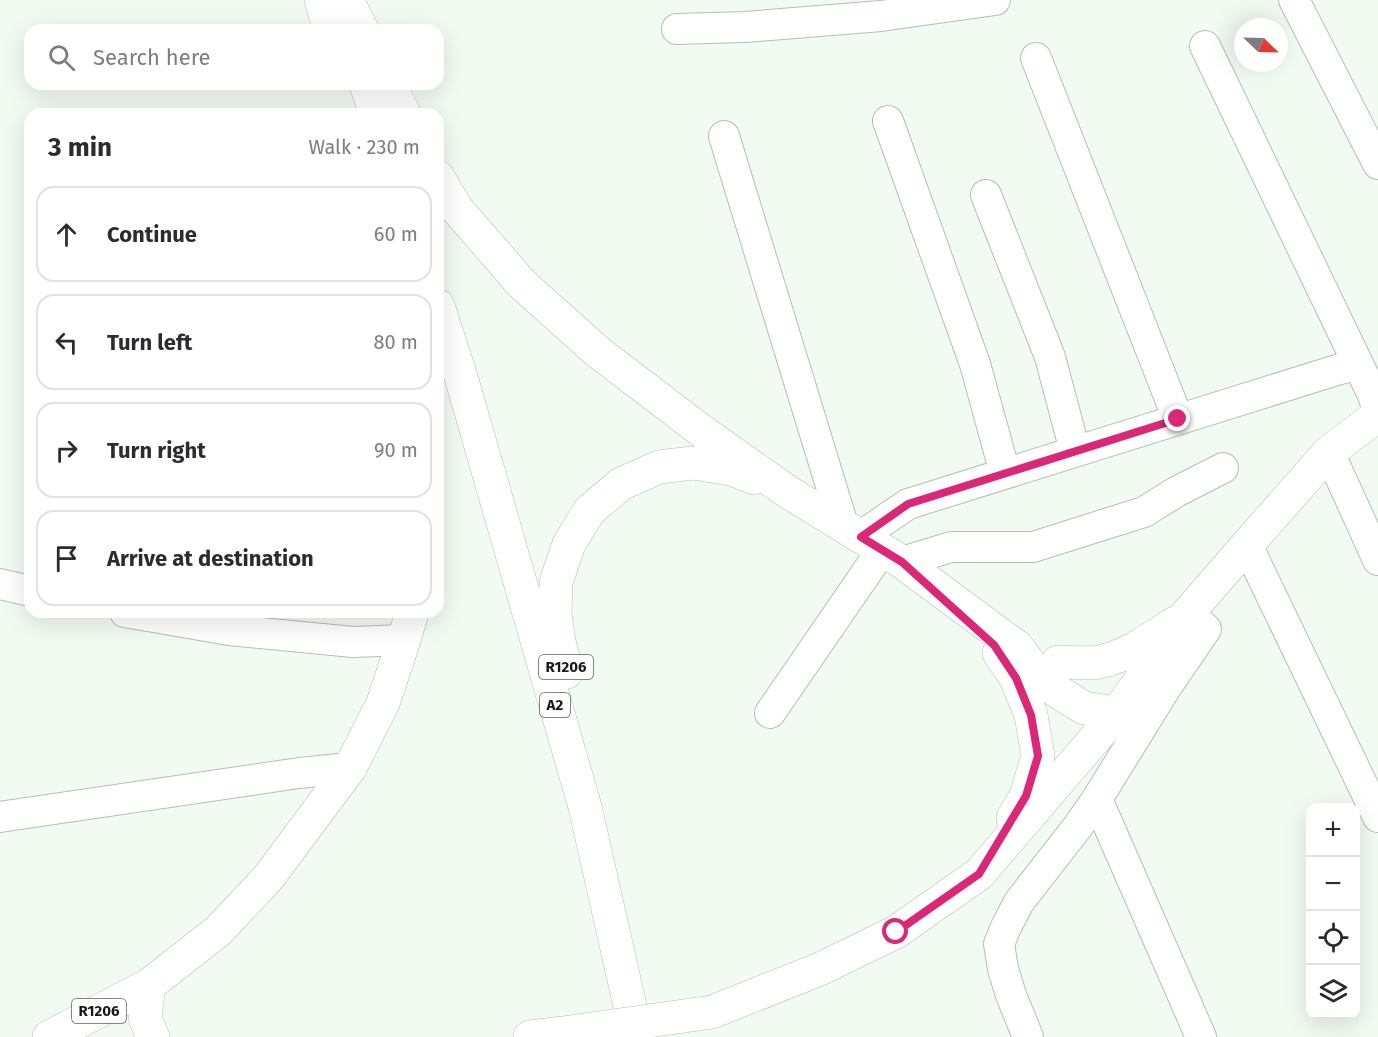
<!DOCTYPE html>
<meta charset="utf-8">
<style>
:root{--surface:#fff;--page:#f2f2f3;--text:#2b2b33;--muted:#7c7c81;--line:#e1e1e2}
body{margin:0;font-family:"Fira Sans",sans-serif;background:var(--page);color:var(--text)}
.controls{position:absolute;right:18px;bottom:18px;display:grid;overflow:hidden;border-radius:12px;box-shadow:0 6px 24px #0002}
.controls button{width:54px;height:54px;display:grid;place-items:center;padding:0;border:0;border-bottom:2px solid var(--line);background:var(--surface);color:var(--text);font:30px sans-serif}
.compass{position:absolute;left:1234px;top:18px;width:54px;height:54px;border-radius:50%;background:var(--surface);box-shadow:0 6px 24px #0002;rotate:113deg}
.stop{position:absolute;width:18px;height:18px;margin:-14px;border:4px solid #db2777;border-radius:50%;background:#fff}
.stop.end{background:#db2777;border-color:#fff;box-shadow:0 2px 6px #0008}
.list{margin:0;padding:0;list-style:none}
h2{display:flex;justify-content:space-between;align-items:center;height:78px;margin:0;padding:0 24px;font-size:26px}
h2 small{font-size:20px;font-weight:400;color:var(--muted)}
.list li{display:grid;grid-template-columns:39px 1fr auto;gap:18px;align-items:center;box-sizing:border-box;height:96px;margin:0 12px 12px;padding:0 12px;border:2px solid var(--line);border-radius:18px}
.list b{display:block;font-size:22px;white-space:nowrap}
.list em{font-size:20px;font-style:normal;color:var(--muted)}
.icon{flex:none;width:33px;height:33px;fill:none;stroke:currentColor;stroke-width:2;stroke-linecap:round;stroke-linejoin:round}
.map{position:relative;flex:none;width:1378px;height:1037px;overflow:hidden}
.search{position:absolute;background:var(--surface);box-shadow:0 6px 24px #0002;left:24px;top:24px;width:420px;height:66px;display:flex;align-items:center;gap:15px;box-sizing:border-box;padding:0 21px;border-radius:18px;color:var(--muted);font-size:22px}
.panel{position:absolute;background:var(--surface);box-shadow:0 6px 24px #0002;left:24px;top:108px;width:420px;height:510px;border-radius:18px}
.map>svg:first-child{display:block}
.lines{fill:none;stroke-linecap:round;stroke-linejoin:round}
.minor-casing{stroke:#b5beb5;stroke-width:32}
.major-casing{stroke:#b5beb5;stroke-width:34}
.minor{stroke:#fff;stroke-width:30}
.major{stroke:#fff;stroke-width:33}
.major-bridge-casing{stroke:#b5beb5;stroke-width:34;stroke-linecap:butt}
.major-bridge{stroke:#fff;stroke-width:33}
.route{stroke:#db2777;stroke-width:8}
.labels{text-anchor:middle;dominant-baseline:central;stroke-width:4.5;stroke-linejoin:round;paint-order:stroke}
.shield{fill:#fff;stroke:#5c5e5c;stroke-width:1.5}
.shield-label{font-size:15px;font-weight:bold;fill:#161916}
</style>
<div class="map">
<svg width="1378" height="1037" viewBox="0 0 1378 1037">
<rect width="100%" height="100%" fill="#f2fbf1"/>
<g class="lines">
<g class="minor-casing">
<path id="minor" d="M 1294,0 L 1378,164
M 677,29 L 745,27 L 881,16 L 995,0
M 1205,46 L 1373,395 L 1378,411
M 1036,58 L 1178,419
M 888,121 L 975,364 L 1005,473
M 724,136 L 843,525
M 986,195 L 1050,357 L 1075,451
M 1329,452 L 1378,560
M 861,536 L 908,504 L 1340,369 L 1358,365
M 1247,545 L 1378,817
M 902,562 L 951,547 L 1033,547 L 1144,512 L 1176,492 L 1223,468
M 0,584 L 30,591
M 125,612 L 229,630 L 353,642 L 404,640
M 770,713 L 882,550
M 1097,799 L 1201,1037
M 0,817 L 299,773 L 350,768
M 1028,1037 L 1011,995 L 1003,969 L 999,944 L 1006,927 L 1019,902 L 1079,825 L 1097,799 L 1165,689 L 1206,629 L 1188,613"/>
</g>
<g class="major-casing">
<path id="major" d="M 321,0 L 330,30
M 347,0 L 362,30
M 366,84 L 376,114
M 389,84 L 404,114
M 438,177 L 456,208 L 522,284 L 598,352 L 703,432 L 785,490 L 902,562 L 1017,647 L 1044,683 L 1084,708 L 1117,713
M 438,306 L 461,377 L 585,807 L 637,1037
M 999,653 L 1016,678 L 1031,715 L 1038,756 L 1026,796 L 1013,818
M 1058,662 C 1071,662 1087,664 1100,662 C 1127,656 1152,638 1175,623
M 567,672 L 559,642 L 555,614 L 556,582 L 569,544 L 589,511 L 621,484 L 659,467 L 693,463 L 731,469 L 754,478
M 149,985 L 145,1018 L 153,1037
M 712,1012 L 820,969 L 896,932 L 979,874 L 1117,713 L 1188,613 L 1247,545 L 1329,452 L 1378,415
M 49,1037 L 149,985 L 218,931 L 268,878 L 350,768 L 383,703 L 404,640 L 412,612
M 530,1037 L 563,1033"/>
</g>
<use href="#minor" class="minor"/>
<use href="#major" class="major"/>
<g class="major-bridge-casing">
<path id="major-bridge" d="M 563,1033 L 712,1012"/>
</g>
<use href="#major-bridge" class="major-bridge"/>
</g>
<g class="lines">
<path class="route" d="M 896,932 L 979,874 L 1026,796 L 1038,756 L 1031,715 L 1016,678 L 994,645 L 902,562 L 861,537 L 908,504 L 1178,419"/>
</g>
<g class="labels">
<g class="shield">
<rect x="539" y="655" width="54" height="24" rx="4.5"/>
<rect x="540" y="693" width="30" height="24" rx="4.5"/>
<rect x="72" y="999" width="54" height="24" rx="4.5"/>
</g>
<g class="shield-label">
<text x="566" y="667">R1206</text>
<text x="555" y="705">A2</text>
<text x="99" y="1011">R1206</text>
</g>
</g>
</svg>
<div class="controls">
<button>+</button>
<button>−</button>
<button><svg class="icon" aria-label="locate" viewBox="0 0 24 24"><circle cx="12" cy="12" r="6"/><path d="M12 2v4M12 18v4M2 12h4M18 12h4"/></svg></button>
<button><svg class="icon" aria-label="layers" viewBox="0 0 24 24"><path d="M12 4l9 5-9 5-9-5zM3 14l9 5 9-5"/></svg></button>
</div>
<svg class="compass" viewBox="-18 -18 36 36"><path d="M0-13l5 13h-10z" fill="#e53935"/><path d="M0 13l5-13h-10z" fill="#7c7c81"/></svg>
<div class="stop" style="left:896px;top:932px"></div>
<div class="stop end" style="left:1178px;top:419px"></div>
<div class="search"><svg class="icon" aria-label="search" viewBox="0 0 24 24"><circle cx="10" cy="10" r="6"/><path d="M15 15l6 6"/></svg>Search here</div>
<section class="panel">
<h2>3 min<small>Walk · 230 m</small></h2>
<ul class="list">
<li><svg class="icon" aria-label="ahead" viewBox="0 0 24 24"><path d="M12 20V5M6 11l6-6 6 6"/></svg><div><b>Continue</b></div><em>60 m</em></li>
<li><svg class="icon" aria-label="left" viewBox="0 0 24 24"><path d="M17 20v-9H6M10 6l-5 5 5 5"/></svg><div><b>Turn left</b></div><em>80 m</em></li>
<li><svg class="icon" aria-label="right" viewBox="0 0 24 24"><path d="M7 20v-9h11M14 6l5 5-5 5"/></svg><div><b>Turn right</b></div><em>90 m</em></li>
<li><svg class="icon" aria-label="arrive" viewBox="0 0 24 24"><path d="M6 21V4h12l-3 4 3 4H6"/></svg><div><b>Arrive at destination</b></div></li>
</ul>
</section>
</div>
